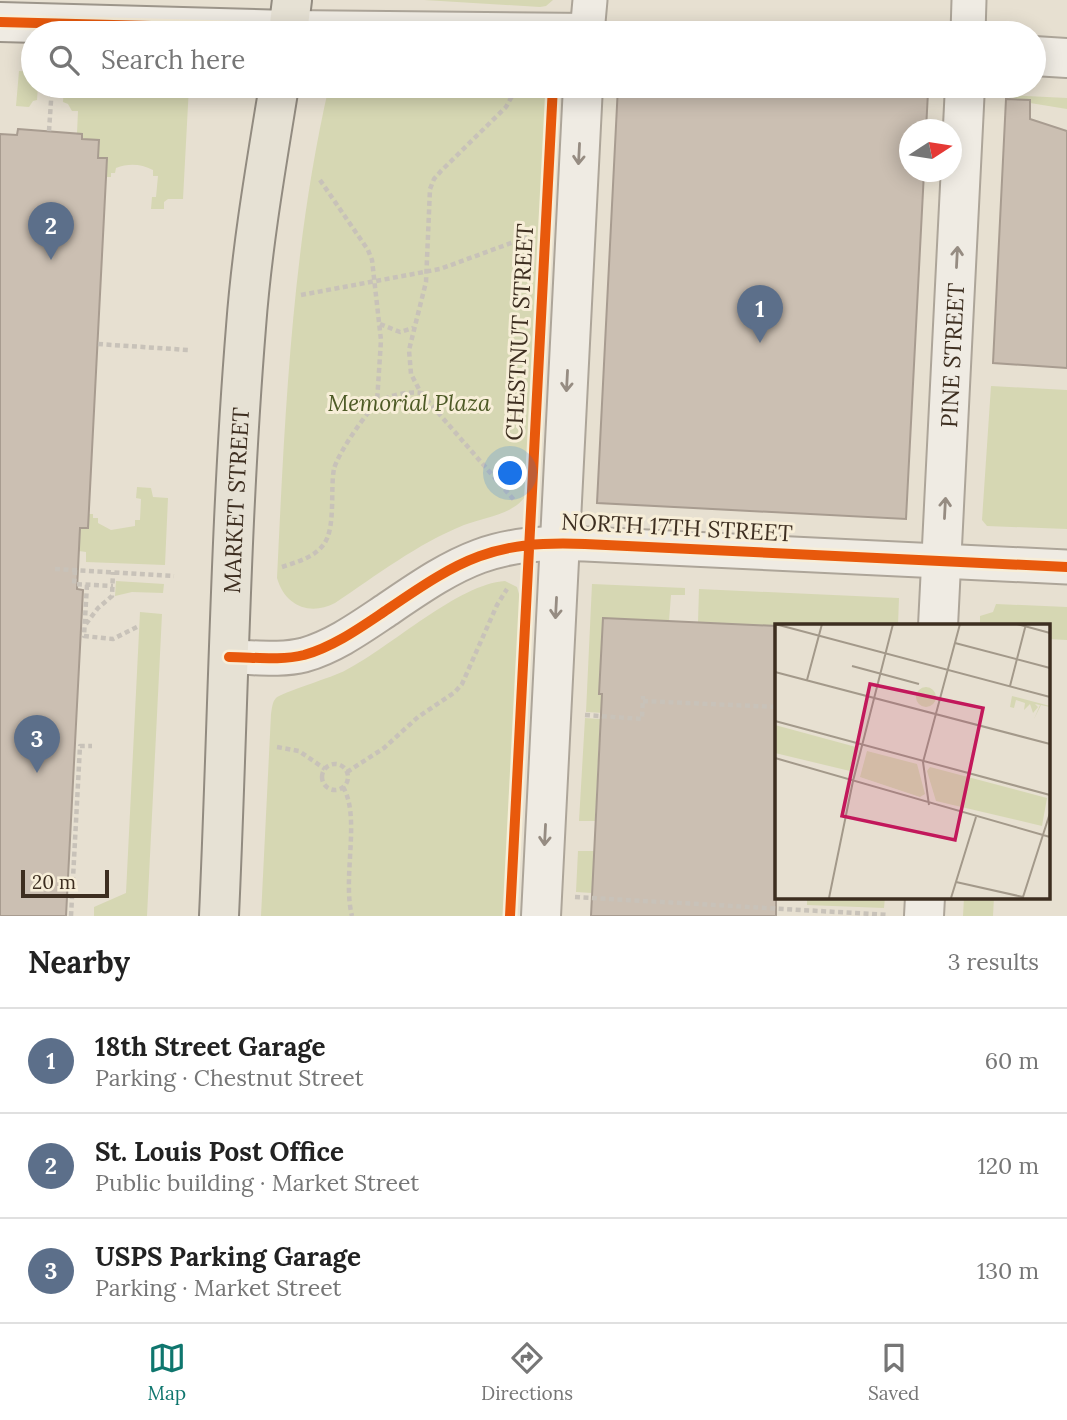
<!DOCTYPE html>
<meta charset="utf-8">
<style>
:root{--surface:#fff;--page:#f2f2f2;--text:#222;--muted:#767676;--line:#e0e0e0;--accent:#0f766e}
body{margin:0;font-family:Lora,serif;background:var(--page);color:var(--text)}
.compass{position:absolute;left:899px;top:119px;width:63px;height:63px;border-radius:50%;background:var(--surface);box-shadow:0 4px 18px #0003;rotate:78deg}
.scale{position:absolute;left:21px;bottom:18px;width:88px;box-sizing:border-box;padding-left:7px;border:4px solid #3d2e20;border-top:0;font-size:19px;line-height:24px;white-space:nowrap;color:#3d2e20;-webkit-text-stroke:5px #f7eed8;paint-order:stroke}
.you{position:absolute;left:511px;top:474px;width:24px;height:24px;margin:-18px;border:5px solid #fff;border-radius:50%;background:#1a73e8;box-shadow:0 0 0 10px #1a73e833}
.badge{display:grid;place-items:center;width:46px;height:46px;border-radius:50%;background:var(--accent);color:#fff;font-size:23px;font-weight:700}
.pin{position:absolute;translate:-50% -58px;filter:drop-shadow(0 2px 4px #0008)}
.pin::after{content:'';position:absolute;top:37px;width:24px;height:21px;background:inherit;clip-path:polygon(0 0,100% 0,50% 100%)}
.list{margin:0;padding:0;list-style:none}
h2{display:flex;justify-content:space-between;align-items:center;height:91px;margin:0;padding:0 28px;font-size:30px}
h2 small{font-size:23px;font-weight:400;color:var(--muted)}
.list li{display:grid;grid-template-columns:46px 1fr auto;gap:21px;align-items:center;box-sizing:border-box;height:105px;padding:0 28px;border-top:2px solid var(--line)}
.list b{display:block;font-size:26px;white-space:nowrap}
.list p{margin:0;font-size:23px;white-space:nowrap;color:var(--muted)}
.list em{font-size:23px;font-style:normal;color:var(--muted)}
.icon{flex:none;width:38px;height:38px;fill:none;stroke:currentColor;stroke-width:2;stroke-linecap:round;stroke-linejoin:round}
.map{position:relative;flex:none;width:1067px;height:916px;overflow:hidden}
.search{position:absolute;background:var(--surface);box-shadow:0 4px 18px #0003;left:21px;right:21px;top:21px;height:77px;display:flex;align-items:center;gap:18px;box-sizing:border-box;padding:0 24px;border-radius:38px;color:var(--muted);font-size:26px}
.sheet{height:406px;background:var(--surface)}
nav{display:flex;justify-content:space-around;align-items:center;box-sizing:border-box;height:98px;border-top:2px solid var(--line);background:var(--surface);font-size:19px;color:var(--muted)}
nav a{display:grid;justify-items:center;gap:4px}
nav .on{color:var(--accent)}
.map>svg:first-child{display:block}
.green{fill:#d6d7b3}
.building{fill:#cbbfb2;stroke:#a89c90;stroke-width:2}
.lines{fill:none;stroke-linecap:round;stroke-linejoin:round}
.minor-casing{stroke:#ada599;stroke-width:37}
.tertiary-casing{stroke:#ada599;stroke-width:42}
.secondary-casing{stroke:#9c958a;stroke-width:42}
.primary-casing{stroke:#928b80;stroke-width:42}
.path{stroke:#c8c2b9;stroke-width:4.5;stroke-dasharray:5 3.5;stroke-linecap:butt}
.minor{stroke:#efebe3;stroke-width:33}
.tertiary{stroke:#efebe3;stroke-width:38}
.secondary{stroke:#efebe3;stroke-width:38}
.primary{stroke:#e6e1d4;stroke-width:38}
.cycleway-casing{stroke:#f7eed8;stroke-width:15}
.cycleway{stroke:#e8590c;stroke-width:10}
.oneway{stroke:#968c82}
.labels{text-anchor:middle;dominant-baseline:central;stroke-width:6;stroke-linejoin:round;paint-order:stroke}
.street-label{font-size:23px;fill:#3d2e20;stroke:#f7eed8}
.park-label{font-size:23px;font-style:italic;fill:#4d5a26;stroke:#f7eed8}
.inset-road{fill:none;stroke:#a3998a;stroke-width:2}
.view{fill:#c2185b;fill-opacity:0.15;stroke:#c2185b;stroke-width:3.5}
.inset-edge{fill:none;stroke:#3d2e20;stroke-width:3.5}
</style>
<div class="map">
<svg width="1067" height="916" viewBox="0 0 1067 916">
<rect width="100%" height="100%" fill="#e7e0d1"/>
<path class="green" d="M 424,0 L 553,0 L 546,6 L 540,7 Z
M 19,71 L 33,72 L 33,86 L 38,86 L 37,100 L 33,101 L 29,107 L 16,106 Z
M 64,86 L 189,86 L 183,199 L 168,199 L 164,202 L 164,209 L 151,209 L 152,197 L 156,197 L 158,176 L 153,176 L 153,170 C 141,164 129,163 116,168 L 115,173 L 111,173 L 111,177 L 106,177 L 107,159 L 98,158 L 99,140 L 82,139 L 82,134 L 77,133 L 78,111 L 72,111 L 68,104 L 63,102 Z
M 329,86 L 544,86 L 547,97 L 526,495 C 514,515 484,517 464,525 C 417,544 377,575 335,603 C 310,616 285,606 277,578 C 285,413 292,247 329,86 Z
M 1006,95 L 1067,98 L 1067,109 L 1030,103 L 1030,100 L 1006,99 Z
M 991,386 L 1067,390 L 1067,529 L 987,526 L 982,520 Z
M 137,487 L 151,488 L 153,497 L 168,498 L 165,565 L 86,562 L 86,552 L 79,551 L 80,528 L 88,528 L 89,514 L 93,514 L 93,518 L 98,518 L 98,523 L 111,530 L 135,526 L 135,520 L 140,520 L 141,499 L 136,498 Z
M 116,581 L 164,584 L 163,593 L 132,592 L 115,596 Z
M 505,581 L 517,587 L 521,601 L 505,916 L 261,916 L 271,714 C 272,709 272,702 276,698 C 280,693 334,677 346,670 C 391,647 458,584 505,581 Z
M 592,584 L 685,588 L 685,595 L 671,595 L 669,621 L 603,618 L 599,694 L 640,696 L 639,715 L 586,712 Z
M 699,589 L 899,598 L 898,625 L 776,626 L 698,622 Z
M 996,604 L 1067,607 L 1067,640 L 1048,639 L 1048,626 L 980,625 L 980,616 L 993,612 Z
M 140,612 L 162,614 L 147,916 L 94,916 L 94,907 L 126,893 Z
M 585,718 L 600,719 L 595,821 L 579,821 Z
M 578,851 L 594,851 L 592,893 L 576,892 Z
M 807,897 L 885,897 L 884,908 L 807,905 Z
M 964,897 L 994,897 L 993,916 L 963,916 Z"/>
<path class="building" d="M 618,86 L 804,86 L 928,92 L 926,130 L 909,130 L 909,172 L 924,172 L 906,519 L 597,503 Z
M 1006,99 L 1030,100 L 1030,119 L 1067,131 L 1067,368 L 993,363 Z
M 18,129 L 82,134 L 82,139 L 99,140 L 98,158 L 107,158 L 88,528 L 80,528 L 77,589 L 83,590 L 66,916 L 0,916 L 0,134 L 17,135 Z
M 603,618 L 776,626 L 776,916 L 591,916 L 602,694 L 599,694 Z"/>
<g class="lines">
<g class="minor-casing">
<path id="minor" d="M 587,33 L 590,0
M 968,33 L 969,0
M 229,657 C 253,657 280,661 304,655 C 335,646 361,627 388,609 C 461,559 493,540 585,544 L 1067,567"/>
</g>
<g class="tertiary-casing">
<g id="tertiary">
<path d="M 289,30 L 589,33"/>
<path d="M 1034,56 L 1067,58"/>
<path id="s1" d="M 938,626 L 965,86"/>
<path d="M 541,916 L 583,86"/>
<path d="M 924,916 L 925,897"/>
</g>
</g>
<g class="secondary-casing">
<path id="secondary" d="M 0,22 L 289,30"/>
</g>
<g class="primary-casing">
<g id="primary">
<path d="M 288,33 L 292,0"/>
<path id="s2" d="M 219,916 C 228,720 230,523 246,327 C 252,246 266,166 279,86"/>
</g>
</g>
<path class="path" d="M 49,131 L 52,86
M 320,180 L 368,250 L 372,260 L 381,340 L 377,402
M 301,295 L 440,269 L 533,235
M 380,324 L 400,332 L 413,328
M 98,344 L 188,350
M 421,393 L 514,500
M 282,567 C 297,562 315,557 324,544 C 336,527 330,489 334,469 C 337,455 368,409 379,402 C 390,395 408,391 421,393 L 411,374 L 409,350 L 426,282 L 430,189 L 434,179 L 441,171 L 506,107 L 517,87
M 55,569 L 174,576
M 75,570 L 74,584 L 113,586
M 87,585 L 84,636 L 113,639 L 137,627
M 86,624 L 98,608 L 112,596 L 113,572
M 643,701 L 776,707
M 585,715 L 642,719 L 643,696
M 277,747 L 299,751 L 325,769
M322 777a13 13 0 1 1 26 0a13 13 0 1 1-26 0Z
M 347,772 L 384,748 L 418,717 L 455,692 L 462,684 L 497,605 L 507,589
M 343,787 C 361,817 342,877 352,916
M 575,897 L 889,915
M 71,916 L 80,746 L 92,746"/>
<use href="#minor" class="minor"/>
<use href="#tertiary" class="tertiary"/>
<use href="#secondary" class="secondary"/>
<use href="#primary" class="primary"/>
<g class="cycleway-casing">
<path id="cycleway" d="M 0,22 L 345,31 L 558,33
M 229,657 C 253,657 280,661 304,655 C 335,646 361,627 388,609 C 461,559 493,540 585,544 L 1067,567
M 510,916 L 553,86"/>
</g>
<use href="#cycleway" class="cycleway"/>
</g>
<defs><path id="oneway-shaft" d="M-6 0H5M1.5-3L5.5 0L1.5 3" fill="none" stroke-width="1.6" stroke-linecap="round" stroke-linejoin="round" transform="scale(1.75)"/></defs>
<g class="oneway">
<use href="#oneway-shaft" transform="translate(579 154) rotate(93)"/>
<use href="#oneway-shaft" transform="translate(957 257) rotate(-87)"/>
<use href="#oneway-shaft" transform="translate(567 381) rotate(93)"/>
<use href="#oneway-shaft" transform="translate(945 508) rotate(-87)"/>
<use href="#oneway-shaft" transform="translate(556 608) rotate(93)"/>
<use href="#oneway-shaft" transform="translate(545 835) rotate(93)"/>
</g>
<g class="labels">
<g class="street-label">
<text transform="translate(519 332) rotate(-87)">CHESTNUT STREET</text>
<text stroke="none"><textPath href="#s1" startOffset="271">PINE STREET</textPath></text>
<text stroke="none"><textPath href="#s2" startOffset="416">MARKET STREET</textPath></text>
<text transform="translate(677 527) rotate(3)">NORTH 17TH STREET</text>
</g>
<g class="park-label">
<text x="409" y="402">Memorial Plaza</text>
</g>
</g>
<g transform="translate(775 624)">
<rect width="275" height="275" fill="#e7e0d1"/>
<path d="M141 73a10 10 0 1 1 20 0a10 10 0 1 1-20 0ZM 237,72 L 275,82 L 275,83 L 266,81 L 259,95 L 265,81 L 260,80 L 263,83 L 258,89 L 255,80 L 249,86 L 250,79 L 241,76 L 239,84 L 235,83 ZM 0,101 L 81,123 L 75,147 L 0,129 ZM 92,127 L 142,140 L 150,170 L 145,173 L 85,153 ZM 155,143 L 272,174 L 267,202 L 161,177 L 152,147 Z" fill="#d6d7b3"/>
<path class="inset-road" d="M 0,0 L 275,73M 242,0 L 275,9M 180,19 L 275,44M 77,42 L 144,60M 0,48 L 275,120M 32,56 L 47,0M 235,62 L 251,0M 0,97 L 275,171M 0,134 L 275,213M 78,157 L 118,0M 154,181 L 148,138 L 185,0M 181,258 L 248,273 L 275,189M 54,274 L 78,157M 176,274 L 201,193"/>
<path class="view" d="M 95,60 L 208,84 L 180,216 L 67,192 Z"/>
<rect width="275" height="275" class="inset-edge"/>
</g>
</svg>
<svg class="compass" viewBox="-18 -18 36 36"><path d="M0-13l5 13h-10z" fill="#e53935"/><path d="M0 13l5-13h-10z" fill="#767676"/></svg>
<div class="scale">20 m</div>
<div class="you"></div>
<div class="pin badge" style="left:760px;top:343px;background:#5c6f8a">1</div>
<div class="pin badge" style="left:51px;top:260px;background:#5c6f8a">2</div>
<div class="pin badge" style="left:37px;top:773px;background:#5c6f8a">3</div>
<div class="search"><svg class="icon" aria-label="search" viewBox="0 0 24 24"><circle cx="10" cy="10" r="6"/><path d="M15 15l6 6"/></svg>Search here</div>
</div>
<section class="sheet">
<h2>Nearby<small>3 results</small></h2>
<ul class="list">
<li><span class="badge" style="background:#5c6f8a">1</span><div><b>18th Street Garage</b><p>Parking · Chestnut Street</p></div><em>60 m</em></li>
<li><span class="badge" style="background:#5c6f8a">2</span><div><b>St. Louis Post Office</b><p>Public building · Market Street</p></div><em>120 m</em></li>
<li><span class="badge" style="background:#5c6f8a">3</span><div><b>USPS Parking Garage</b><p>Parking · Market Street</p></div><em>130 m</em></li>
</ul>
</section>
<nav>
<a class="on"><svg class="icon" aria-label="map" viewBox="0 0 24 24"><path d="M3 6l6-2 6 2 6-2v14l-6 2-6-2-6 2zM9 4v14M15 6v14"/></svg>Map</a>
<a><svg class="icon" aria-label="directions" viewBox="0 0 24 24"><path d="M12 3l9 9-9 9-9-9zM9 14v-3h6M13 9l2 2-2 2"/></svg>Directions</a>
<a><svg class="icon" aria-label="saved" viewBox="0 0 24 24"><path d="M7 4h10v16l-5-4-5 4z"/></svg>Saved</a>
</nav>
